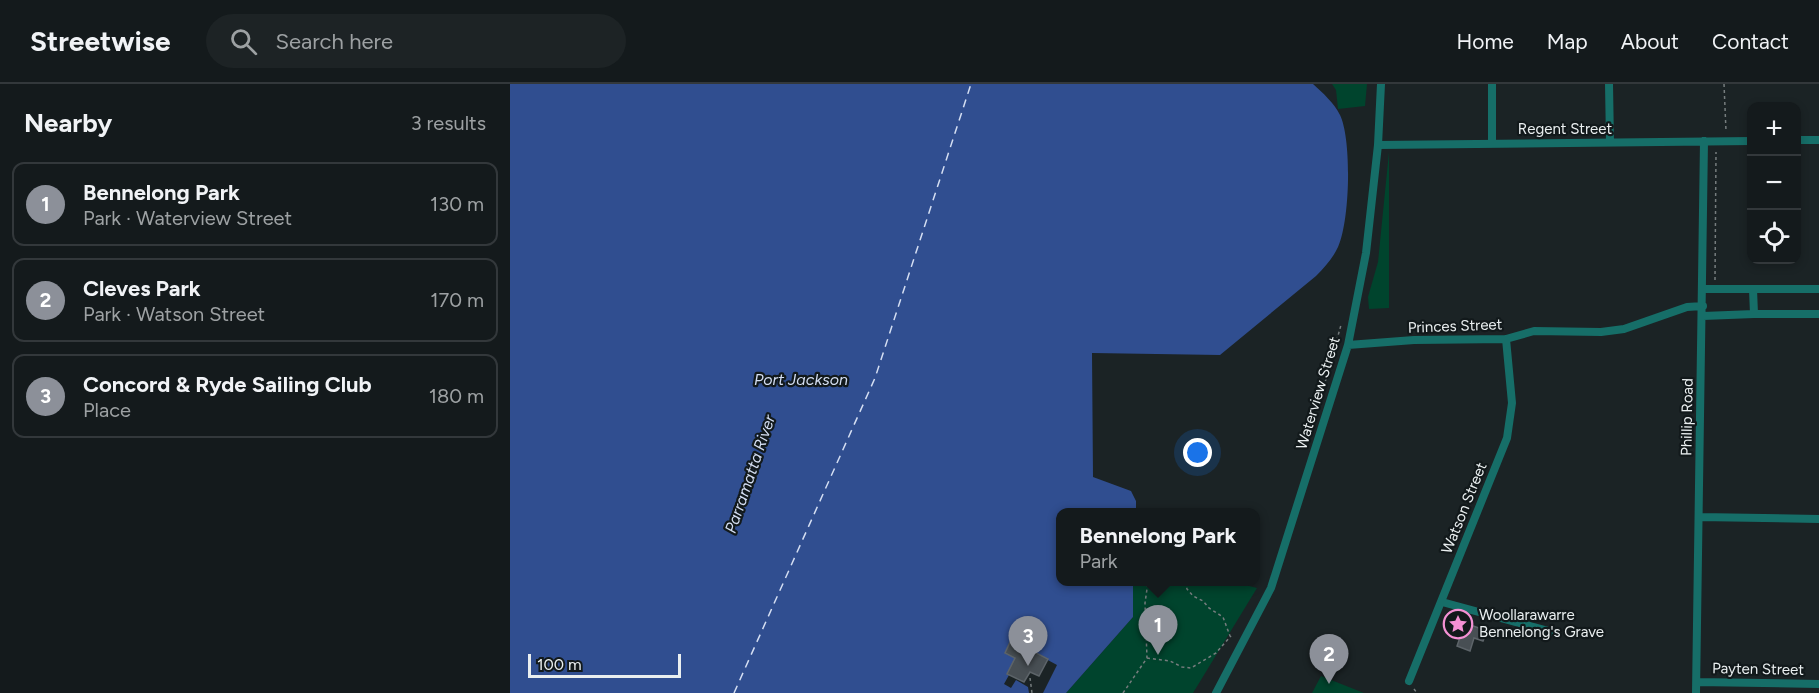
<!DOCTYPE html>
<meta charset="utf-8">
<style>
:root{--surface:#141a1c;--page:#1d2325;--text:#f1f3f6;--muted:#9da1a3;--line:#33383b;--accent:#8c9099}
body{margin:0;font-family:Figtree,sans-serif;background:var(--page);color:var(--text)}
.controls{position:absolute;right:18px;top:18px;display:grid;overflow:hidden;border-radius:12px;box-shadow:0 3px 9px #0003}
.controls button{width:54px;height:54px;display:grid;place-items:center;padding:0;border:0;border-bottom:2px solid var(--line);background:var(--surface);color:var(--text);font:30px sans-serif}
.scale{position:absolute;left:18px;bottom:15px;width:153px;box-sizing:border-box;padding-left:6px;border:3px solid #eaeff0;border-top:0;font-size:16px;line-height:21px;white-space:nowrap;color:#eaeff0;-webkit-text-stroke:4px #12191b;paint-order:stroke}
.you{position:absolute;left:688px;top:369px;width:21px;height:21px;margin:-15px;border:4px solid #fff;border-radius:50%;background:#1a73e8;box-shadow:0 0 0 9px #1a73e833}
.badge{display:grid;place-items:center;width:39px;height:39px;border-radius:50%;background:var(--accent);color:#fff;font-size:20px;font-weight:700}
.pin{position:absolute;translate:-50% -50px;filter:drop-shadow(0 2px 3px #0008)}
.pin::after{content:'';position:absolute;top:32px;width:21px;height:18px;background:inherit;clip-path:polygon(0 0,100% 0,50% 100%)}
.popup{position:absolute;left:546px;top:424px;width:204px;height:78px;box-sizing:border-box;display:grid;place-content:center;border-radius:12px;background:var(--surface);filter:drop-shadow(0 2px 4px #0005);font-size:20px;white-space:nowrap;color:var(--muted)}
.popup b{font-size:22px;color:var(--text)}
.popup::after{content:'';position:absolute;left:50%;top:100%;margin-left:-12px;border:12px solid transparent;border-top-color:var(--surface)}
.list{margin:0;padding:0;list-style:none}
h2{display:flex;justify-content:space-between;align-items:center;height:78px;margin:0;padding:0 24px;font-size:26px}
h2 small{font-size:20px;font-weight:400;color:var(--muted)}
.list li{display:grid;grid-template-columns:39px 1fr auto;gap:18px;align-items:center;box-sizing:border-box;height:84px;margin:0 12px 12px;padding:0 12px;border:2px solid var(--line);border-radius:12px}
.list b{display:block;font-size:22px;white-space:nowrap}
.list p{margin:0;font-size:20px;white-space:nowrap;color:var(--muted)}
.list em{font-size:20px;font-style:normal;color:var(--muted)}
.icon{flex:none;width:33px;height:33px;fill:none;stroke:currentColor;stroke-width:2;stroke-linecap:round;stroke-linejoin:round}
.map{position:relative;flex:none;width:1309px;height:609px;overflow:hidden}
header{display:flex;align-items:center;gap:36px;box-sizing:border-box;height:84px;padding:0 30px;background:var(--surface);border-bottom:2px solid var(--line)}
header strong{font-size:28px}
nav{display:flex;gap:33px;margin-inline-start:auto;font-size:21px}
.search{width:420px;height:54px;background:var(--page);display:flex;align-items:center;gap:15px;box-sizing:border-box;padding:0 21px;border-radius:33px;color:var(--muted);font-size:22px}
main{display:flex}
aside{flex:1;background:var(--surface)}
.map>svg:first-child{display:block}
.green{fill:#00442d}
.water{fill:#304e90}
.pier{fill:#1b2325}
.lines{fill:none;stroke-linecap:round;stroke-linejoin:round}
.ferry{stroke:#d4def2;stroke-width:1.5;stroke-dasharray:8 6;stroke-linecap:butt}
.building{fill:#484f54;stroke:#5d6469;stroke-width:1.5}
.path{stroke:#767d7e;stroke-width:1.5;stroke-dasharray:3 3;stroke-linecap:butt}
.street{stroke:#166e68;stroke-width:8}
.labels{text-anchor:middle;dominant-baseline:central;stroke-width:4.5;stroke-linejoin:round;paint-order:stroke}
.street-label{font-size:15px;fill:#eaeff0;stroke:#12191b}
.poi-label{font-size:15px;fill:#eaeff0;stroke:#12191b;text-anchor:start}
.water-label{font-size:16px;font-style:italic;fill:#d4def2;stroke:#12191b}
</style>
<header>
<strong>Streetwise</strong>
<div class="search"><svg class="icon" aria-label="search" viewBox="0 0 24 24"><circle cx="10" cy="10" r="6"/><path d="M15 15l6 6"/></svg>Search here</div>
<nav><a>Home</a><a>Map</a><a>About</a><a>Contact</a></nav>
</header>
<main>
<aside>
<h2>Nearby<small>3 results</small></h2>
<ul class="list">
<li><span class="badge">1</span><div><b>Bennelong Park</b><p>Park · Waterview Street</p></div><em>130 m</em></li>
<li><span class="badge">2</span><div><b>Cleves Park</b><p>Park · Watson Street</p></div><em>170 m</em></li>
<li><span class="badge">3</span><div><b>Concord &amp; Ryde Sailing Club</b><p>Place</p></div><em>180 m</em></li>
</ul>
</aside>
<div class="map">
<svg width="1309" height="609" viewBox="0 0 1309 609">
<rect width="100%" height="100%" fill="#1b2325"/>
<path class="green" d="M 822,0 L 857,0 L 855,22 L 828,25 L 826,6 Z
M 879,68 L 879,224 L 859,225 L 858,213 L 868,178 Z
M 623,498 L 724,498 L 747,504 L 683,609 L 556,609 L 623,533 Z
M 811,592 L 854,609 L 802,609 Z"/>
<path class="water" d="M 0,0 L 803,0 C 813,9 824,19 830,31 C 842,56 840,137 828,163 C 823,174 815,183 806,192 L 710,271 L 582,269 L 583,393 L 621,407 L 626,417 L 626,428 L 550,428 L 550,498 L 623,498 L 623,533 L 556,609 L 0,609 Z"/>
<path class="pier" d="M 501,556 L 547,581 L 533,609 L 519,609 L 518,603 L 506,596 L 501,604 L 494,600 L 499,591 L 497,590 L 505,574 L 495,569 Z"/>
<g class="lines">
<path class="ferry" d="M 224,609 L 365,294 L 461,0"/>
</g>
<path class="building" d="M 955,539 L 977,547 L 973,557 L 964,554 L 960,567 L 947,562 Z
M 501,556 L 538,575 L 529,592 L 520,588 L 514,598 L 497,590 L 505,574 L 495,569 Z"/>
<g class="lines">
<path class="path" d="M 1214,0 L 1216,47
M 1205,196 L 1206,68
M 809,320 L 831,241
M 675,498 L 677,505 L 683,512 L 693,517 L 699,524 L 713,533 L 720,552
M 637,574 L 660,577 L 672,583 L 681,584 L 706,569 L 721,552
M 520,594 L 522,609
M 904,605 L 907,609
M 613,609 L 637,574 L 635,519 L 638,498"/>
<path class="street" d="M 982,0 L 982,59
M 1099,0 L 1100,58
M 1286,56 L 1309,56
M 868,61 L 1242,57
M 1193,205 L 1309,205
M 1243,205 L 1244,230
M 1193,232 L 1244,230 L 1309,230
M 838,261 L 904,256 L 996,255 L 1024,247 L 1091,248 L 1114,245 L 1177,223 L 1193,222
M 1189,433 L 1309,435
M 932,518 L 1046,549
M 899,597 L 997,354 L 1002,319 L 996,255
M 1187,598 L 1309,600
M 706,609 L 761,504 L 838,261 L 856,169 L 868,61 L 871,0
M 1186,609 L 1194,57"/>
</g>
<defs>
<g id="sight-ring" transform="scale(1.5)"><circle r="9.5" fill="#12191b" stroke="#f491d4" stroke-width="1.5"/><path d="M0-6L1.8-2.2L6-1.7L2.9 1.2L3.7 5.4L0 3.3L-3.7 5.4L-2.9 1.2L-6-1.7L-1.8-2.2Z" fill="#f491d4"/></g>
</defs>
<g fill-rule="evenodd">
<use href="#sight-ring" x="948" y="540"/>
</g>
<g class="labels">
<g class="street-label">
<text x="1055" y="45">Regent Street</text>
<text transform="translate(945 242) rotate(-2)">Princes Street</text>
<text transform="translate(808 309) rotate(-73)">Waterview Street</text>
<text transform="translate(1177 333) rotate(-89)">Phillip Road</text>
<text transform="translate(954 424) rotate(-68)">Watson Street</text>
<text transform="translate(1248 585) rotate(1)">Payten Street</text>
</g>
<g class="poi-label">
<text x="969" y="531">Woollarawarre<tspan x="969" dy="17">Bennelong's Grave</tspan></text>
</g>
<g class="water-label">
<text x="291" y="295">Port Jackson</text>
<text transform="translate(240 390) rotate(-71)">Parramatta River</text>
</g>
</g>
</svg>
<div class="controls">
<button>+</button>
<button>−</button>
<button><svg class="icon" aria-label="locate" viewBox="0 0 24 24"><circle cx="12" cy="12" r="6"/><path d="M12 2v4M12 18v4M2 12h4M18 12h4"/></svg></button>
</div>
<div class="scale">100 m</div>
<div class="you"></div>
<div class="pin badge" style="left:648px;top:571px">1</div>
<div class="popup"><b>Bennelong Park</b>Park</div>
<div class="pin badge" style="left:819px;top:600px">2</div>
<div class="pin badge" style="left:518px;top:582px">3</div>
</div>
</main>
